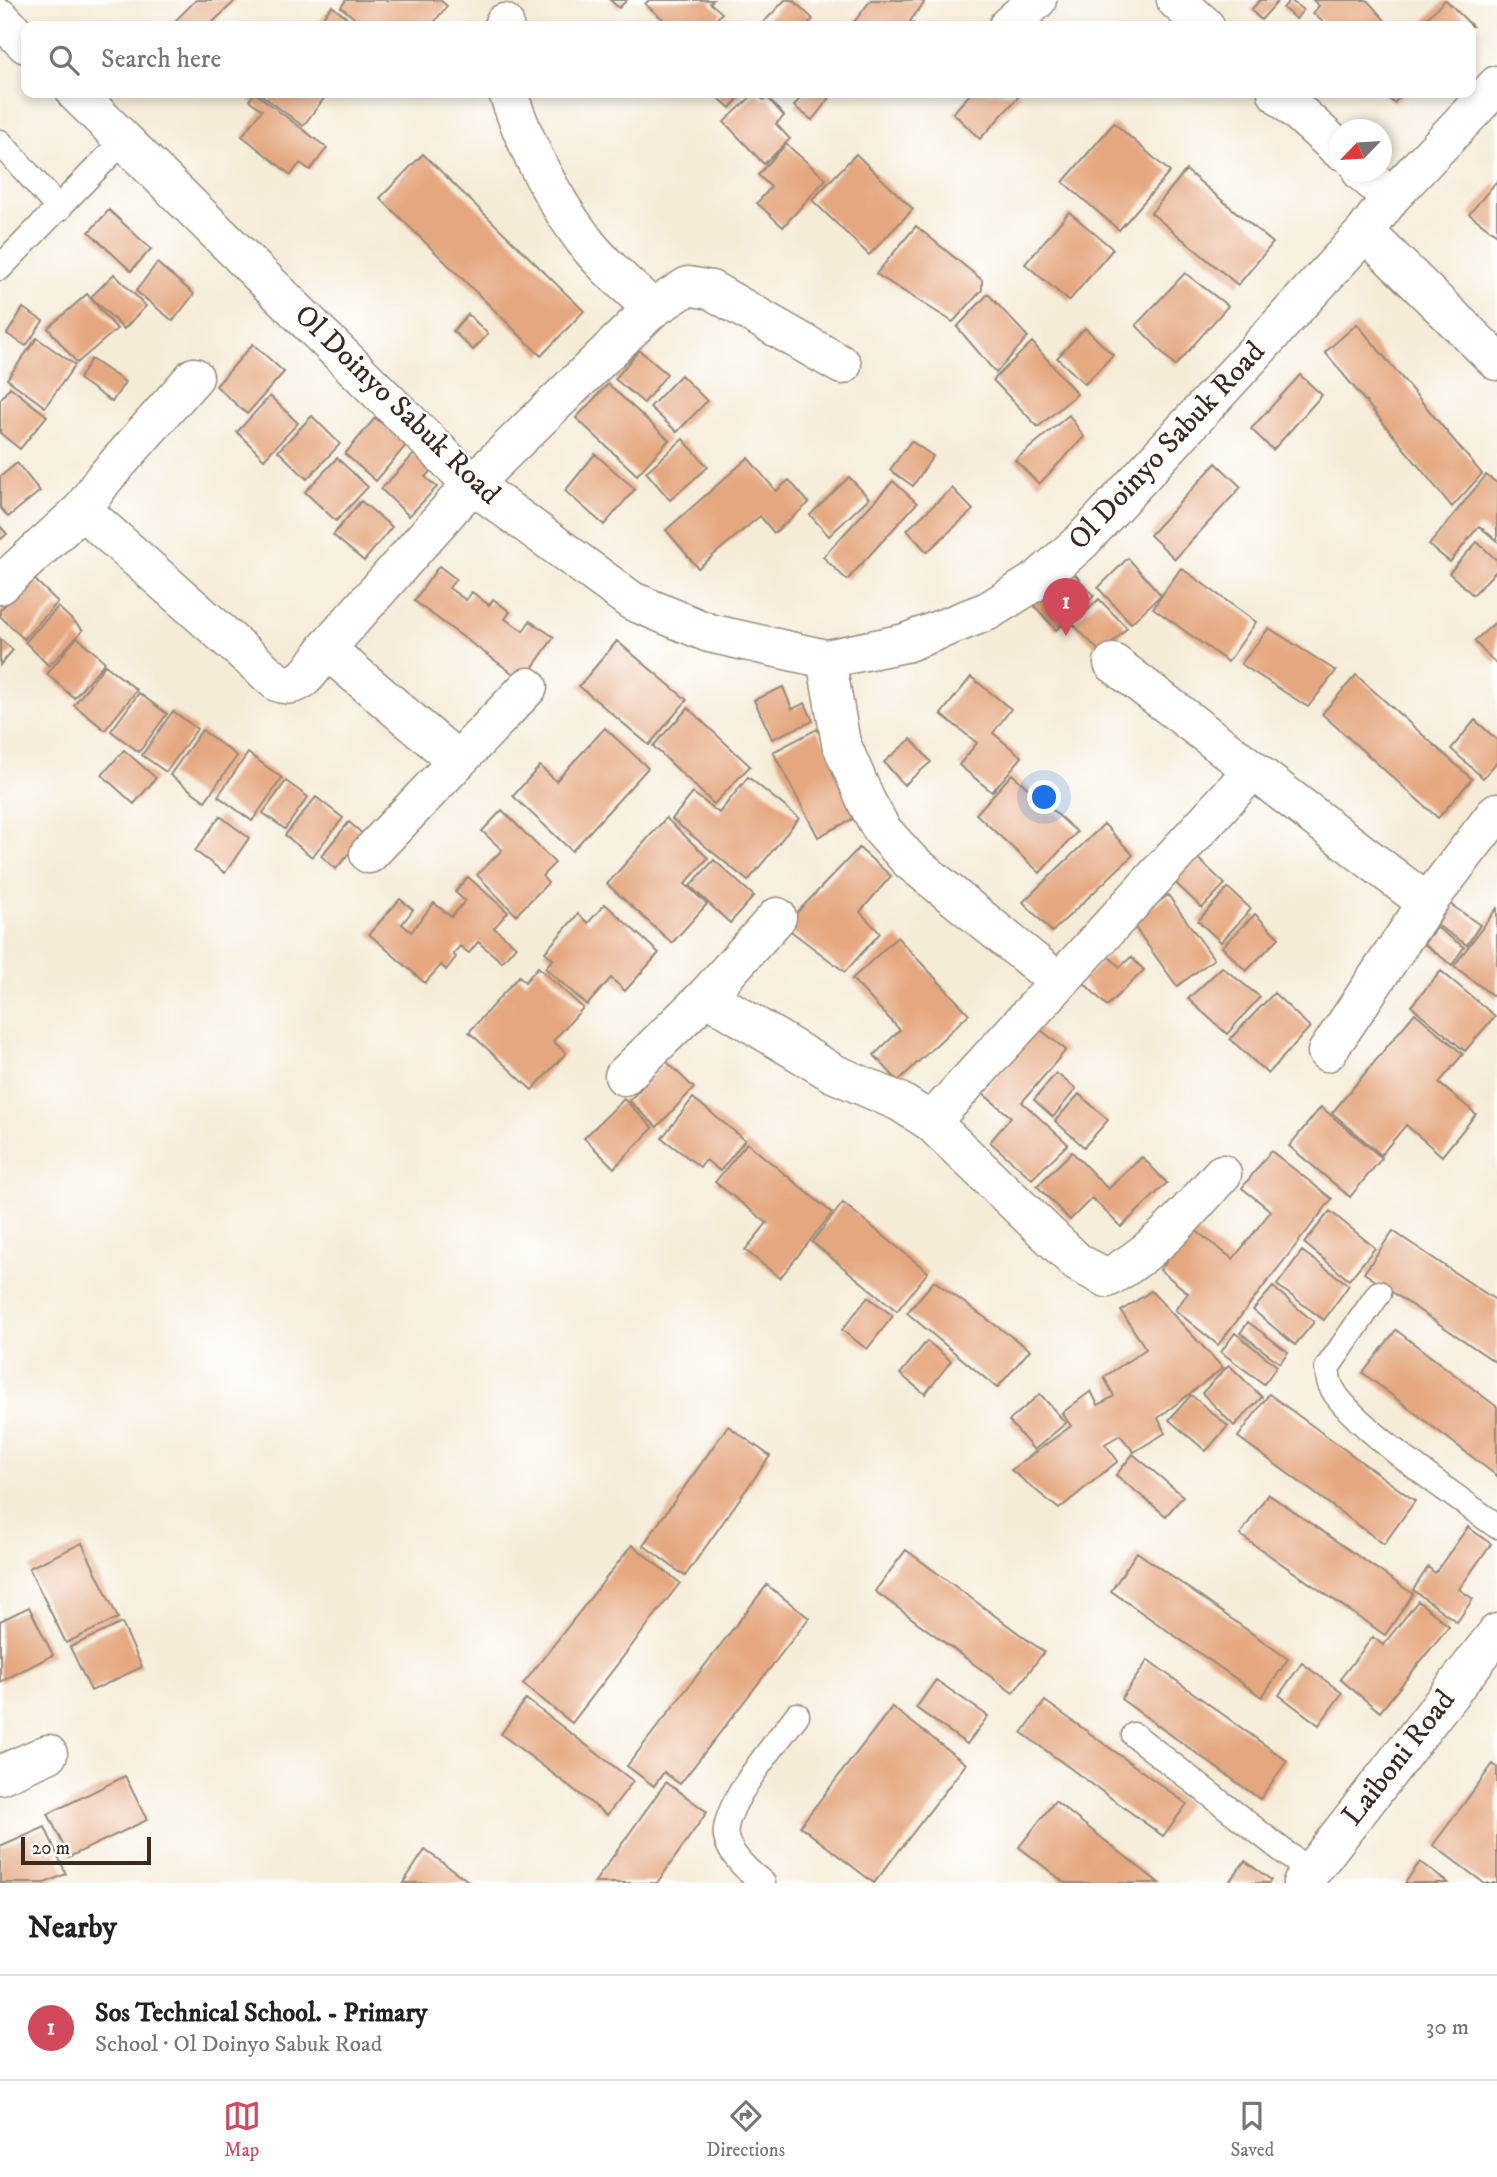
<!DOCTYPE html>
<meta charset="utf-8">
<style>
:root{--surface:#fff;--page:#f6f6f6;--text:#222;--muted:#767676;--line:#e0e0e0;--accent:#d1495b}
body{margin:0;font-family:"IM FELL DW Pica",serif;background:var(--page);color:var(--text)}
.compass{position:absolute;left:1329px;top:119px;width:63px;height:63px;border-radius:50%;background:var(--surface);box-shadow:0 4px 10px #0003;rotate:245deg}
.scale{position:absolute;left:21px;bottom:18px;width:130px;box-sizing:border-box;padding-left:7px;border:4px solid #3b2a1e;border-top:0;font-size:19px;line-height:24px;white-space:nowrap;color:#3b2a1e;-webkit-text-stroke:5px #fff;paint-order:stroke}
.you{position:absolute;left:1045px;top:798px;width:24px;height:24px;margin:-18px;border:5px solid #fff;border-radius:50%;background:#1a73e8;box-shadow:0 0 0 10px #1a73e833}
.badge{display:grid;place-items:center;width:46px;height:46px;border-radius:50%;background:var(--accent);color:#fff;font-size:23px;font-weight:700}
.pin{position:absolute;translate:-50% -58px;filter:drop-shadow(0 2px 4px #0008)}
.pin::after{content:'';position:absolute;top:37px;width:24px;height:21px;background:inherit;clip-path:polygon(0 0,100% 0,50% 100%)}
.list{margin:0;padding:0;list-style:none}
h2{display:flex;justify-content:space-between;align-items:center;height:91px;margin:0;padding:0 28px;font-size:30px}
h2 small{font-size:23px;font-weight:400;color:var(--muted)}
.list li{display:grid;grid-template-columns:46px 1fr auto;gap:21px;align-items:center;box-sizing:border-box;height:105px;padding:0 28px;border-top:2px solid var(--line)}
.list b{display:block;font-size:26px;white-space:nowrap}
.list p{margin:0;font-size:23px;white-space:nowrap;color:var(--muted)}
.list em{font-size:23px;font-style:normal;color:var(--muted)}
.icon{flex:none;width:38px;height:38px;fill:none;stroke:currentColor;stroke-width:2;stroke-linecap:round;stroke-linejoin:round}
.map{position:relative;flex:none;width:1497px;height:1883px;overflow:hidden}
.search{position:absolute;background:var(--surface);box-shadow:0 4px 10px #0003;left:21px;right:21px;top:21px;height:77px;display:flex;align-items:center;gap:18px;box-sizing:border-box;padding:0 24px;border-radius:14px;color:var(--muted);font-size:26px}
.sheet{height:196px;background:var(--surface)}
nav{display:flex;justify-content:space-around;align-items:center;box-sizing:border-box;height:98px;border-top:2px solid var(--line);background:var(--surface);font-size:19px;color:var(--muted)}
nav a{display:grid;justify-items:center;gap:4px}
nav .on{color:var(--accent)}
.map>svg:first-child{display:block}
.building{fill:#e5a77f}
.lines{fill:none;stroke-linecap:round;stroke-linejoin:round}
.service-casing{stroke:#988b7b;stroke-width:27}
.minor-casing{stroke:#988b7b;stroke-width:41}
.service{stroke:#fff;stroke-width:24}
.minor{stroke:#fff;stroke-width:38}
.labels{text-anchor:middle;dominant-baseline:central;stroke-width:5;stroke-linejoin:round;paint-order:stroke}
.street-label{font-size:30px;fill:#3b2a1e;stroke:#fff}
</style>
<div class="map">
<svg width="1497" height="1883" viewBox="0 0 1497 1883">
<rect width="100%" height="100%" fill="#fff"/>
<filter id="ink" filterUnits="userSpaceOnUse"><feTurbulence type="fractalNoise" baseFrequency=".0143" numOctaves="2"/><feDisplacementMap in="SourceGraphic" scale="14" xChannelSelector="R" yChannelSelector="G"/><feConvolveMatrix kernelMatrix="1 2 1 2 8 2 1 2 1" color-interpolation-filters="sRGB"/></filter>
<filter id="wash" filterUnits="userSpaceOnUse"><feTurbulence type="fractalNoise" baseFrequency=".00686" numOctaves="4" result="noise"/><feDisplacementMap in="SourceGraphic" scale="28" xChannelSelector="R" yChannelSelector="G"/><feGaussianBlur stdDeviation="1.57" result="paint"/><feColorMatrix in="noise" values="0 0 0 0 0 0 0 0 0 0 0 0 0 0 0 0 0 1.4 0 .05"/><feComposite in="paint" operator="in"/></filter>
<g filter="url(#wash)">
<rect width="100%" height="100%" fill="#f5ecd8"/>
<g id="blocks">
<path class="building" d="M 196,0 L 236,0 L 209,26 L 177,26 L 174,22 Z
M 346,0 L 440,0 L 447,6 L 431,26 L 393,26 L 388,22 L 385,26 L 364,26 L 341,7 Z
M 610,0 L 627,0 L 619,8 Z
M 649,0 L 713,0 L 710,3 L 722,13 L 711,26 L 671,26 L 645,4 Z
M 785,0 L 793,0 L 813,19 L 806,26 L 760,26 Z
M 871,0 L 920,0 L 924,3 L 910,21 L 917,26 L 851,26 Z
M 1260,0 L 1279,0 L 1261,20 L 1251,10 Z
M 1290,0 L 1303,10 L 1296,19 L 1283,8 Z
M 1313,0 L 1367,0 L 1390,26 L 1327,26 L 1313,13 L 1319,6 Z
M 1446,0 L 1472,26 L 1419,26 L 1445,0 Z
M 332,6 L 357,26 L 315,26 Z
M 724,19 L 733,26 L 718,26 Z
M 255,93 L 327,148 L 310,170 L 300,163 L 291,175 L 242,136 L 262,110 L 249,100 Z
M 259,93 L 328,93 L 303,126 Z
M 713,93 L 743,93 L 730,108 Z
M 755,93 L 764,100 L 767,97 L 784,116 L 776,124 L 790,139 L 764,164 L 724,122 Z
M 804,93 L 827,93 L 831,96 L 812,120 L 794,106 Z
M 971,93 L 1022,93 L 980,139 L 953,113 Z
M 1382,93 L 1404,93 L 1394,103 Z
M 1114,123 L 1170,172 L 1119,230 L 1063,182 Z
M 786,144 L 826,179 L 783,227 L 757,203 L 771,187 L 758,175 Z
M 423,154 L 584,311 L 541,356 L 380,198 Z
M 856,154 L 913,209 L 869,255 L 812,200 Z
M 1186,170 L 1273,243 L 1238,285 L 1151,213 Z
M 1497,181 L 1497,235 L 1469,214 Z
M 109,210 L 151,249 L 131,271 L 89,232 Z
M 1069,212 L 1113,249 L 1069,301 L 1025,264 Z
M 916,226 L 982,280 L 982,290 L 953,322 L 876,274 Z
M 157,263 L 194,294 L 173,321 L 136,291 Z
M 1185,273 L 1228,306 L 1175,366 L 1136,325 Z
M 114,274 L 146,306 L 124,329 L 91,297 Z
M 87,294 L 117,329 L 77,363 L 48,328 Z
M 988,294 L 1028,337 L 996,373 L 957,327 Z
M 23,308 L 43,321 L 26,346 L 7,334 Z
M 468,314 L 488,334 L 473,350 L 453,331 Z
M 1357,324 L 1482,474 L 1452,507 L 1325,352 Z
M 1085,328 L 1113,355 L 1085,384 L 1057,358 Z
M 37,338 L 75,365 L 45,407 L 7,379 Z
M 1032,342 L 1077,394 L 1038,427 L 993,380 Z
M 253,344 L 284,372 L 247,414 L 216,386 Z
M 639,350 L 667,374 L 644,403 L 615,379 Z
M 91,359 L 125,382 L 112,402 L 79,379 Z
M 681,375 L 707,401 L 677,432 L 650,407 Z
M 1300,375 L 1322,395 L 1273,450 L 1251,429 Z
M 608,384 L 669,440 L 637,475 L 576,418 Z
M 10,387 L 47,416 L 20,449 L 0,433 L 0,400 Z
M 270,396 L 298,423 L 264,459 L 237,432 Z
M 1069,415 L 1084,437 L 1039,484 L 1015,460 Z
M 312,416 L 340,444 L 307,479 L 278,451 Z
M 375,418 L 407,444 L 376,481 L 345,454 Z
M 683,439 L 708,467 L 670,500 L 646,472 Z
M 911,441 L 933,456 L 913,486 L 890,470 Z
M 420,448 L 437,464 L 425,477 L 437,487 L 409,516 L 381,489 Z
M 595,454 L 635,489 L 604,525 L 565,491 Z
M 337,458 L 368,487 L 336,521 L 305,492 Z
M 748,458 L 776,491 L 789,480 L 809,503 L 774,533 L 760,516 L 698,568 L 666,530 Z
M 17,463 L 40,491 L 8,517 L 0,507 L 0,477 Z
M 1216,463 L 1241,487 L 1175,559 L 1150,535 Z
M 1486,475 L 1497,483 L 1497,541 L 1479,526 L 1450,562 L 1429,545 Z
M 849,477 L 869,498 L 829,536 L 810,515 Z
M 893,481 L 917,503 L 847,580 L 823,557 Z
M 952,488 L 973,510 L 927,552 L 907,530 Z
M 361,501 L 392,527 L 364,561 L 333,535 Z
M 0,526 L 7,534 L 0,540 Z
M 1477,542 L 1497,560 L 1497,570 L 1473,595 L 1449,573 Z
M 1128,558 L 1161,595 L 1131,623 L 1098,588 Z
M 439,566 L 456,579 L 449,588 L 466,600 L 472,592 L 489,605 L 493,599 L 510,612 L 505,619 L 523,631 L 530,621 L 554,637 L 523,681 L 414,601 Z
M 1069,568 L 1094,596 L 1056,630 L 1031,602 Z
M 1181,568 L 1256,622 L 1228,662 L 1153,608 Z
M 32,577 L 58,602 L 24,639 L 0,616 L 0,610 Z
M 1099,599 L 1127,628 L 1102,654 L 1073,624 Z
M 58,607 L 83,630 L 49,666 L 25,642 Z
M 1497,621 L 1497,665 L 1474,641 Z
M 1269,628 L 1336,671 L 1308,707 L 1241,664 Z
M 77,637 L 105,662 L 74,698 L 47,674 Z
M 0,639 L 13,650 L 0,665 Z
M 617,641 L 687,700 L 649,745 L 579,686 Z
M 105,665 L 137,690 L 105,730 L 74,705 Z
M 1356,675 L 1472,779 L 1438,818 L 1322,714 Z
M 971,677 L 1011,709 L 993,733 L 1022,757 L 992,792 L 959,765 L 977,743 L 941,714 Z
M 783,687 L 792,709 L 805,703 L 813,721 L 772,739 L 754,700 Z
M 139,693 L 167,714 L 139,752 L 111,731 Z
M 688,708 L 750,766 L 714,804 L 653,746 Z
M 173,711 L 197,729 L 166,772 L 142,755 Z
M 1475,720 L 1497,740 L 1497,762 L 1483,778 L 1451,749 Z
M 605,728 L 648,768 L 572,851 L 513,796 L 540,766 L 556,781 Z
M 817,729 L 862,814 L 818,837 L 773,752 Z
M 202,730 L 237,756 L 205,801 L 170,775 Z
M 911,739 L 931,762 L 904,785 L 884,762 Z
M 124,750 L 156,778 L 134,804 L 102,775 Z
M 248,753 L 282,778 L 252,821 L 218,796 Z
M 1012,774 L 1077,832 L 1040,873 L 976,814 Z
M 748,777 L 799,818 L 748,881 L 672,819 L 693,793 L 719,813 Z
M 286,781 L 308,797 L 285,829 L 263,813 Z
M 316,797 L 343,818 L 312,857 L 285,835 Z
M 502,810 L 555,863 L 542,876 L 548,883 L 516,915 L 477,875 L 502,850 L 482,831 Z
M 220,816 L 249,838 L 225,873 L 195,851 Z
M 666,818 L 708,858 L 685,884 L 707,904 L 672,943 L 607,884 Z
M 349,822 L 364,835 L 336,869 L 321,856 Z
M 1104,824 L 1133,855 L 1052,932 L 1023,902 Z
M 859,848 L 891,876 L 860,912 L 880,933 L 845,972 L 784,926 Z
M 1190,851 L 1225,884 L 1202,908 L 1167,875 Z
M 714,860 L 754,896 L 730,923 L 690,886 Z
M 468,877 L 508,912 L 494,928 L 516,946 L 502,962 L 478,942 L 469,953 L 460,946 L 453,954 L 456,957 L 446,970 L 441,965 L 425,983 L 369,934 L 400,899 L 413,910 L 402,924 L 411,932 L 434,903 L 451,917 L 465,901 L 455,892 Z
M 1228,888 L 1251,909 L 1221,942 L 1198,921 Z
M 1168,895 L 1214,959 L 1177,986 L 1131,922 Z
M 605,904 L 659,953 L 625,991 L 611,978 L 587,1005 L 545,968 L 553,959 L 545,952 L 578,914 L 588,923 Z
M 1450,904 L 1480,925 L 1467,945 L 1437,925 Z
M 1497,908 L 1497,999 L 1454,966 Z
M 1255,914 L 1279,938 L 1246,971 L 1222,947 Z
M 1436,927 L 1464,947 L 1452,965 L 1424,944 Z
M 897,937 L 969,1014 L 898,1081 L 874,1055 L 900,1030 L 852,979 Z
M 1108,956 L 1120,967 L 1131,957 L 1144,970 L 1107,1006 L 1082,981 Z
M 538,967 L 583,1008 L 553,1041 L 566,1053 L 532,1090 L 469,1032 L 519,976 L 525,982 Z
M 1222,967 L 1260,997 L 1227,1034 L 1188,999 Z
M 1441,971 L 1495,1016 L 1465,1051 L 1411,1006 Z
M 1274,993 L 1310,1027 L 1268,1074 L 1230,1039 Z
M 1415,1013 L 1463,1054 L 1439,1083 L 1476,1114 L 1442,1156 L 1406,1125 L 1381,1155 L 1332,1113 Z
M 1037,1027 L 1066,1050 L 1022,1102 L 1068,1144 L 1032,1179 L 990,1142 L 1011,1117 L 982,1093 Z
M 666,1061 L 694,1088 L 657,1127 L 629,1101 Z
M 1056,1073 L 1076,1089 L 1053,1117 L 1034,1100 Z
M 1079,1094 L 1108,1120 L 1084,1147 L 1055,1121 Z
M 693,1098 L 745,1140 L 720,1171 L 706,1160 L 700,1167 L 662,1138 Z
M 624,1099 L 653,1128 L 614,1168 L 584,1138 Z
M 1321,1107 L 1382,1158 L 1350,1197 L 1289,1146 Z
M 747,1143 L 832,1213 L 780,1278 L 745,1250 L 767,1223 L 715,1182 Z
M 1271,1151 L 1332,1199 L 1218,1345 L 1175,1310 L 1188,1293 L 1160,1270 L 1192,1228 L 1233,1259 L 1271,1211 L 1242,1188 Z
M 1072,1152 L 1108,1189 L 1142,1157 L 1167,1183 L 1121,1227 L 1092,1198 L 1070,1220 L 1037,1186 Z
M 843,1203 L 928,1272 L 897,1311 L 812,1242 Z
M 1330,1211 L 1375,1248 L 1349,1280 L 1304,1243 Z
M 1393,1231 L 1497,1301 L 1497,1363 L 1364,1273 Z
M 1302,1251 L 1349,1285 L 1324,1320 L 1277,1285 Z
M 934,1281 L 1030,1350 L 997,1388 L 907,1313 Z
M 1273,1287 L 1314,1322 L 1295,1345 L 1253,1310 Z
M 1151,1291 L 1223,1368 L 1158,1418 L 1165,1433 L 1134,1452 L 1120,1435 L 1105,1444 L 1118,1461 L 1059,1509 L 1011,1470 L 1071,1426 L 1062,1413 L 1091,1391 L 1098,1405 L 1114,1396 L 1104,1377 L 1146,1349 L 1121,1311 Z
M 868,1297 L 893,1316 L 867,1349 L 842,1330 Z
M 1248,1322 L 1288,1352 L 1280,1363 L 1240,1333 Z
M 1396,1330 L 1497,1407 L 1497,1476 L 1363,1373 Z
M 1235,1333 L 1277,1366 L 1264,1384 L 1221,1352 Z
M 927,1341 L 951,1361 L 925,1394 L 900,1374 Z
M 1229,1365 L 1262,1397 L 1234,1426 L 1202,1393 Z
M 1040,1394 L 1066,1423 L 1034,1450 L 1009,1421 Z
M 1269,1394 L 1415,1501 L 1384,1544 L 1238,1437 Z
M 1191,1395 L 1228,1426 L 1206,1451 L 1169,1420 Z
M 728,1426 L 770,1456 L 685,1576 L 643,1545 Z
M 1133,1454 L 1183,1496 L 1166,1516 L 1116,1475 Z
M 1268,1494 L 1413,1594 L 1385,1635 L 1240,1535 Z
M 1468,1527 L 1491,1544 L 1459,1589 L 1473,1599 L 1457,1622 L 1413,1590 L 1428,1567 L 1435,1573 Z
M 82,1543 L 118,1618 L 66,1643 L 29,1568 Z
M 632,1545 L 680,1583 L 572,1723 L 523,1684 Z
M 906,1550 L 1044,1652 L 1013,1693 L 875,1591 Z
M 1137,1552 L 1288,1659 L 1262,1697 L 1111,1591 Z
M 767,1585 L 809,1618 L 680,1784 L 664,1772 L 654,1786 L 627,1766 Z
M 1418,1601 L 1449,1626 L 1380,1712 L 1340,1679 L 1373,1637 L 1383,1645 Z
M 29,1607 L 53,1655 L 0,1682 L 0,1621 Z
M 122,1623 L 142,1667 L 91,1691 L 70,1647 Z
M 1148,1660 L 1287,1761 L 1260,1799 L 1121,1699 Z
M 1302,1663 L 1342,1693 L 1319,1725 L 1279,1695 Z
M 936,1680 L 988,1716 L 967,1744 L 916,1708 Z
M 526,1699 L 633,1781 L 607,1815 L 501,1734 Z
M 1045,1701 L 1187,1804 L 1163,1836 L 1022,1733 Z
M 892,1707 L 966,1764 L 874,1883 L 800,1826 Z
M 1493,1764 L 1497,1767 L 1497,1883 L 1484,1883 L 1433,1845 Z
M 125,1776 L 147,1820 L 69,1857 L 48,1814 Z
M 666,1782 L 707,1812 L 657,1883 L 594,1883 Z
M 1055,1801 L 1159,1883 L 1065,1883 L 1019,1847 Z
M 45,1827 L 66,1874 L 45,1883 L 0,1883 L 0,1847 Z
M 425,1850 L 471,1883 L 403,1883 Z
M 1245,1861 L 1271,1880 L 1269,1883 L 1228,1883 Z
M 1420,1862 L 1448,1883 L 1405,1883 Z"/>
</g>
</g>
<g filter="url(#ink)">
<use href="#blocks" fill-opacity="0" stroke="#988b7b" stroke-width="2"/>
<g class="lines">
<g class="service-casing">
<path id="service" d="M 0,142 L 59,209
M 0,268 L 124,140
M 1379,1293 L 1327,1368 C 1328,1373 1328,1379 1330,1384 C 1343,1420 1462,1501 1497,1526
M 1134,1735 L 1310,1872
M 763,1883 C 750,1873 729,1854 726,1837 C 721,1806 778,1741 797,1715"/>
</g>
<g class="minor-casing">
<path id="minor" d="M 1176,0 L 1205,26
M 0,18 L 26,44
M 504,26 L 504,23
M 1008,26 L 1037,0
M 76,93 L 472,484 L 632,601 L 709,633 L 826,659 L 905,643 L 988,611 L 1039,579 L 1082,541 L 1365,232 L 1391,197 L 1497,85
M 508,93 C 526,146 550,195 584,240 C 602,265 630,287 652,309
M 1277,93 L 1340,150
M 1362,172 L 1391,197
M 1365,232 L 1497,361
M 194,377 L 103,480 L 82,510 L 277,682 C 302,692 313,667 326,649 L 458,761
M 0,585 L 82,510
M 326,649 L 472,484 L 652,309 L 688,286 L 711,290 L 842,365
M 826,659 L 841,743 L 866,801 L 882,830 L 910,861 L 1059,982
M 1113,663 L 1253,770
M 369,854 L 528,687
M 706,996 L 833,1073 L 900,1102 L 931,1122 L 1078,1263 L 1107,1278 C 1158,1250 1184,1216 1222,1174
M 1327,1052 L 1427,903 L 1497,812
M 624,1076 L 706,996 L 777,917
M 931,1122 L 1253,770 L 1427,903
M 0,1775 L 48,1754
M 1302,1883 L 1497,1633"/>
</g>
<use href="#service" class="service"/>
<use href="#minor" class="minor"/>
</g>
</g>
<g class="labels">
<g class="street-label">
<text transform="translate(397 405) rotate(44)">Ol Doinyo Sabuk Road</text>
<text transform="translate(1167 446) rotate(-47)">Ol Doinyo Sabuk Road</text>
<text transform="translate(1399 1758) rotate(-52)">Laiboni Road</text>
</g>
</g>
</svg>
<svg class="compass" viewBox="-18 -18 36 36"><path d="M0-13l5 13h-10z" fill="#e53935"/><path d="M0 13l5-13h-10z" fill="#767676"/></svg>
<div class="scale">20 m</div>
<div class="you"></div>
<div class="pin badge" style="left:1066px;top:636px">1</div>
<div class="search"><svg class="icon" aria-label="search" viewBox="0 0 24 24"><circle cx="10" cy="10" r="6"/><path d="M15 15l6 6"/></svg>Search here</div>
</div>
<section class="sheet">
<h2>Nearby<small></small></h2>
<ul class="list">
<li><span class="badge">1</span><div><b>Sos Technical School. - Primary</b><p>School · Ol Doinyo Sabuk Road</p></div><em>30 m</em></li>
</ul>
</section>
<nav>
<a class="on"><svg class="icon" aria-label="map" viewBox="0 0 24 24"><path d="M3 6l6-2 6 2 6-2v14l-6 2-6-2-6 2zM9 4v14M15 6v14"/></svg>Map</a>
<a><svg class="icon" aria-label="directions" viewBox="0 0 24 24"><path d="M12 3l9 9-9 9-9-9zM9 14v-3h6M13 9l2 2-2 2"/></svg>Directions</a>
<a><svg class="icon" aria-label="saved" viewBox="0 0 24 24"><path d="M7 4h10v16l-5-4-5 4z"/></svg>Saved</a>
</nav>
